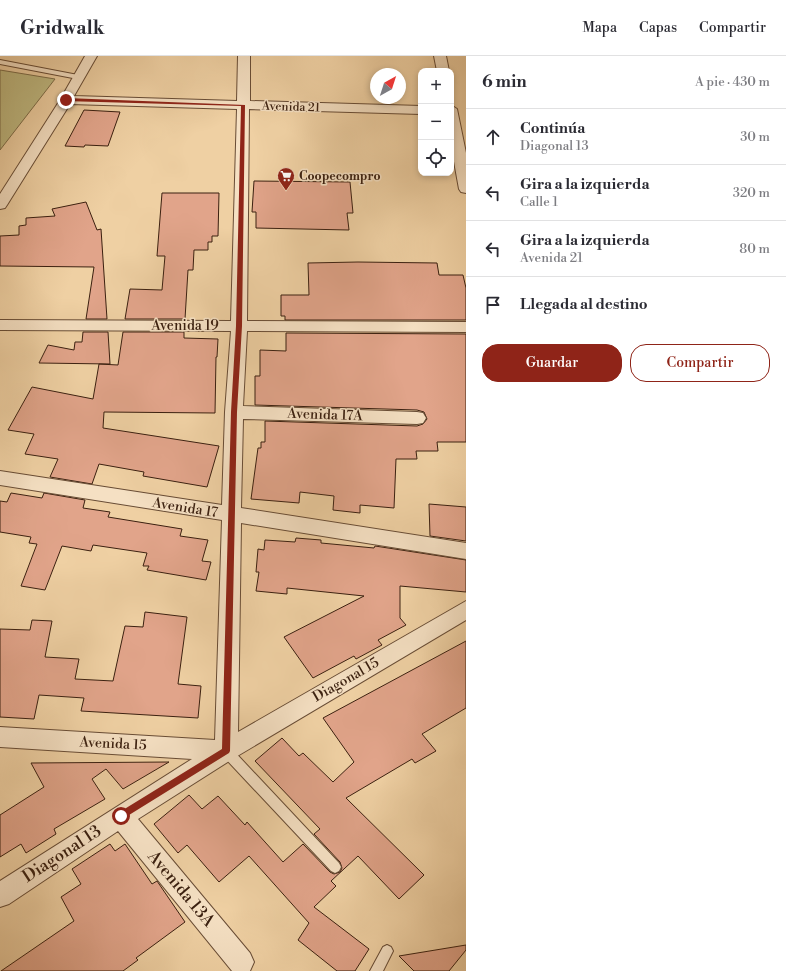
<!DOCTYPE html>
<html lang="es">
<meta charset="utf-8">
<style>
:root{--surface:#fff;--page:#f7f7f7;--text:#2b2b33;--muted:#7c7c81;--line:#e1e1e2;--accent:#8f2418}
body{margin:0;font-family:"Libre Bodoni",serif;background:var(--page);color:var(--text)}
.controls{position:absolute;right:12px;top:12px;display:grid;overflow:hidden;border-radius:8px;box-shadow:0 2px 6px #0003}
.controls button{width:36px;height:36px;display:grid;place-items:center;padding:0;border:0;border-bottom:1px solid var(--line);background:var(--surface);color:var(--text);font:20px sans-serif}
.compass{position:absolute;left:370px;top:12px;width:36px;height:36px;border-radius:50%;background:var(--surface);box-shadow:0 2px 6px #0003;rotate:39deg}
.stop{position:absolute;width:12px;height:12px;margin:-9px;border:3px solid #8f2418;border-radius:50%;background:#fff}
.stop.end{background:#8f2418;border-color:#fff;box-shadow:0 1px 4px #0008}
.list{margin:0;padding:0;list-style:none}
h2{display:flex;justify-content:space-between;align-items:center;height:52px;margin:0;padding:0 16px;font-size:17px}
h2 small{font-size:13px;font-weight:400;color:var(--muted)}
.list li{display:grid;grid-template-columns:26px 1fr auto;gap:12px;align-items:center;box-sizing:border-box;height:56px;padding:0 16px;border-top:1px solid var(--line)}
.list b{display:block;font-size:15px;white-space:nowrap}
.list p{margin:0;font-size:13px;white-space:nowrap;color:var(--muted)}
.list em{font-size:13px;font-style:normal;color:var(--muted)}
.actions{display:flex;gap:8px;padding:12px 16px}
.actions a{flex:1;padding:9px 0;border:1px solid var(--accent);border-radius:16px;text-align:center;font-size:14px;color:var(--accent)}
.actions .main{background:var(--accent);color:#fff}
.icon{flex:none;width:22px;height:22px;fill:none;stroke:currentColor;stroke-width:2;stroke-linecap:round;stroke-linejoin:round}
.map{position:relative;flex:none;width:466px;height:915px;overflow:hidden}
header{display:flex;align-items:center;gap:24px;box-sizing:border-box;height:56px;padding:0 20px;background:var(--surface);border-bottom:1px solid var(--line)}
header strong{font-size:19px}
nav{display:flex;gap:22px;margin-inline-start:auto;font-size:14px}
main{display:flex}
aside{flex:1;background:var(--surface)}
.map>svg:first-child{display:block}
.green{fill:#bfb981;stroke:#7d6c48}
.building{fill:#e1a48a;stroke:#3b2010}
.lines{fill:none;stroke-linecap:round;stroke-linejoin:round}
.lane-casing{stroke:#684c35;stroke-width:2}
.street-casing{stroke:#684c35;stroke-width:2}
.lane{fill:#f5e0c3;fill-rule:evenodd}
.street{fill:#f5e0c3;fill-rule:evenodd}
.route{fill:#8f2418}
.labels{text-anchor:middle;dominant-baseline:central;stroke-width:3;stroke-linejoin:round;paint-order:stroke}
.far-street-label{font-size:12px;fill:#3b2010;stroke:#f5e0c3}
.far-poi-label{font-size:12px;font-weight:bold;fill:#3b2010;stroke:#f5e0c3;text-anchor:start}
.street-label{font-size:14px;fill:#3b2010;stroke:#f5e0c3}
.near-street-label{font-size:17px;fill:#3b2010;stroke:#f5e0c3}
</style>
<header>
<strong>Gridwalk</strong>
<nav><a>Mapa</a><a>Capas</a><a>Compartir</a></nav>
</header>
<main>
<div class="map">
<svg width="466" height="915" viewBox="0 0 466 915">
<rect width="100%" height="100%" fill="#efd0a3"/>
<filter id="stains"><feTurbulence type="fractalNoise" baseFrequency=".005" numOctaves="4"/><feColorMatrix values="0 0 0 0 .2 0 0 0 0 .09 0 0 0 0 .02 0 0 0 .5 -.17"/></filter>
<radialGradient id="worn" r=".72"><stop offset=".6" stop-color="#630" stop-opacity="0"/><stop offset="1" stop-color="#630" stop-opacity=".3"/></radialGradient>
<path class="green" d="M 0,14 L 55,23 L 0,94 Z"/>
<path class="building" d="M 84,54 L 120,56 L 108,90 L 85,89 L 84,91 L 65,90 Z
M 254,125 L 350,126 L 353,157 L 347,157 L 349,174 L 256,172 L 256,156 L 252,156 Z
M 162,137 L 219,137 L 218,180 L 212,180 L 212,186 L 208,186 L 208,194 L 194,194 L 193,214 L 188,214 L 185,263 L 125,263 L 130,233 L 162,234 L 165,200 L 157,200 Z
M 86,146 L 97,174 L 101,173 L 107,263 L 86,263 L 94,211 L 0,210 L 0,180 L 19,179 L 19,170 L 26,169 L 26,162 L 55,160 L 52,153 Z
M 358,206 L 437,207 L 439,219 L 463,219 L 466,232 L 466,264 L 285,264 L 285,260 L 281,260 L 281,239 L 309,239 L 308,207 Z
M 83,276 L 108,276 L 110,308 L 39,307 L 48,289 L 74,294 L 75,286 L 82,286 Z
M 123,276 L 184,276 L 184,282 L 218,283 L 217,301 L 216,301 L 215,357 L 104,356 L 103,372 L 219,390 L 207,431 L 143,420 L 144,416 L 99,408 L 92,428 L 50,421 L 58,403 L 25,398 L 34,378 L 8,374 L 32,331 L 93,343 L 99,308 L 118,309 Z
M 286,277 L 466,278 L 466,386 L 437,386 L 438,395 L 416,395 L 417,403 L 396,403 L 394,452 L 360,449 L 360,457 L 333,454 L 334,440 L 300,436 L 299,447 L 251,443 L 258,392 L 261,392 L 261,386 L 265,386 L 265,365 L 417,370 L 423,368 L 427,363 L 424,356 L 417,354 L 255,349 L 255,320 L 260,320 L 260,294 L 286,295 Z
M 11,437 L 42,442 L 44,437 L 85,444 L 83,452 L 110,456 L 108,461 L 182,473 L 180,480 L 208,484 L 202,505 L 211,506 L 206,524 L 147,514 L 149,510 L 143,510 L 147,497 L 93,489 L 91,495 L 62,490 L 45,534 L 21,530 L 37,488 L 29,487 L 31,481 L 0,476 L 0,445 L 7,446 Z
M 429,448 L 466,451 L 466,485 L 430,480 Z
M 296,482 L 321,484 L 321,487 L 374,492 L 375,490 L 466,504 L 466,536 L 400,530 L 400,562 L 406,569 L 378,584 L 382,589 L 356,603 L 354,600 L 313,622 L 284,581 L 364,540 L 287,532 L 287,538 L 256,535 L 259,516 L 256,516 L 258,493 L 264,494 L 265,484 L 295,486 Z
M 145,556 L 187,561 L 178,628 L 201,630 L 198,662 L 81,655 L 84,642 L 39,639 L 34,663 L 0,661 L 0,573 L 30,574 L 32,564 L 52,565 L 45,601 L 79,603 L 75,623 L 113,625 L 125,570 L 143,571 Z
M 466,585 L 466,652 L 422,678 L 436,695 L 415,707 L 412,703 L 346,742 L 424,819 L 399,843 L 358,800 L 331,825 L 336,830 L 314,851 L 369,893 L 355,915 L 337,915 L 298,884 L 309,867 L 249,800 L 219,826 L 187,789 L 178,797 L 154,768 L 189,739 L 202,753 L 218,740 L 245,769 L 247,766 L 283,806 L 303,788 L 330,816 L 334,818 L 340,816 L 342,812 L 340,806 L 314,778 L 320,773 L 255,705 L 282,682 L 299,700 L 303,697 L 333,726 L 354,706 L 323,662 Z
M 169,706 L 123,733 L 106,713 L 92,723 L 105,743 L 54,773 L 56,778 L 26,797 L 21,788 L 0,801 L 0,759 L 44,731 L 31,707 Z
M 110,788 L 115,795 L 125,788 L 152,828 L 157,825 L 185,866 L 136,902 L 138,904 L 123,915 L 1,915 L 74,865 L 61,841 L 81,828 L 72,813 Z
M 466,889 L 466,894 L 449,915 L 414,915 L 399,900 Z"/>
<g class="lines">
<g class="lane-casing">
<path id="lane" d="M 0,4 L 78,19 L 81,21 L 78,23 L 0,8 Z
M 226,690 L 230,691 L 339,807 L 341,811 L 339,815 L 335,817 L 331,815 L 222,699 L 221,695 L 222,691 Z
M 387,889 L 391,891 L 393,895 L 383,915 L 370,915 L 383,891 Z"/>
</g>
<g class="street-casing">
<path id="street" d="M 85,0 L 97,0 L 74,40 L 237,45 L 238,0 L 250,0 L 250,45 L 421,50 L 421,58 L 249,53 L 247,265 L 466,266 L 466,276 L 247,275 L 243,350 L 417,356 L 423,357 L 426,362 L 423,367 L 417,368 L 243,363 L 241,452 L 466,487 L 466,503 L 241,467 L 238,676 L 466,545 L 466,564 L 234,702 L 138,763 L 250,897 L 254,906 L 250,915 L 232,915 L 118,775 L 9,848 L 0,851 L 0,825 L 192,703 L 0,691 L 0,671 L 215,684 L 222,464 L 0,429 L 0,415 L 222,449 L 225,356 L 231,275 L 0,274 L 0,264 L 231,265 L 237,53 L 70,48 L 7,149 L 5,152 L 0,153 L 0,138 L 60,44 Z
M 434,0 L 446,0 L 449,15 L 437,15 Z
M 451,49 L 457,53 L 466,97 L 466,137 L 461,136 L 459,133 L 451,89 Z"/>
</g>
<use href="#lane" class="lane"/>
<use href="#street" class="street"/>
</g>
<path class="route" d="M 66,42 L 245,49 L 242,270 L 237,356 L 230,695 L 229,697 L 121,764 L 117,760 L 118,757 L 222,693 L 231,356 L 236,270 L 241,50 L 64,45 Z"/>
<defs>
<g id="supermarket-pin" transform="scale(0.9)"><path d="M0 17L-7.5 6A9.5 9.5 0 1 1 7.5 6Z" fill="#8f2418" stroke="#f5e0c3"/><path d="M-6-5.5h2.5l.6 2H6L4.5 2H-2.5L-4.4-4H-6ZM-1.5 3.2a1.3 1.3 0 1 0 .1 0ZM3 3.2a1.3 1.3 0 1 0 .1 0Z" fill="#fff"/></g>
</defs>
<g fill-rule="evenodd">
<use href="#supermarket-pin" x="286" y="120"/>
</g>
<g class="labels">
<g class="far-street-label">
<text transform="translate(291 51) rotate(2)">Avenida 21</text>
</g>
<g class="far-poi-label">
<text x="299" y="120">Coopecompro</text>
</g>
<g class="street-label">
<text x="185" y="270">Avenida 19</text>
<text transform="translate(325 359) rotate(2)">Avenida 17A</text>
<text transform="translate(185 452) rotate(9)">Avenida 17</text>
<text transform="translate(346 624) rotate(-30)">Diagonal 15</text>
<text transform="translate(113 688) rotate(3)">Avenida 15</text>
</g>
<g class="near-street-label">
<text transform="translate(62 798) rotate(-33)">Diagonal 13</text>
<text transform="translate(181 833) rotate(50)">Avenida 13A</text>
</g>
</g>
<rect width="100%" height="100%" filter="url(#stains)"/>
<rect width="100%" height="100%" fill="url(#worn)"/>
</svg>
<div class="controls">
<button>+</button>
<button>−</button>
<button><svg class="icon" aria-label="locate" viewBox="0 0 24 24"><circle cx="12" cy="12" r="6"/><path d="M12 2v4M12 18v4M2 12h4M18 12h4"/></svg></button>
</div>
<svg class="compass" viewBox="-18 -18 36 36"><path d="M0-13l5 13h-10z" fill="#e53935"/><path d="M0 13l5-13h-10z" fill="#7c7c81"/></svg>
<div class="stop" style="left:121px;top:760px"></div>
<div class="stop end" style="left:66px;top:44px"></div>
</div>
<aside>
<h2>6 min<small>A pie · 430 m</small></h2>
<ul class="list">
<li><svg class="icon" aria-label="ahead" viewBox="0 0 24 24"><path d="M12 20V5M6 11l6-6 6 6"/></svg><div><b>Continúa</b><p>Diagonal 13</p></div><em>30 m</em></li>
<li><svg class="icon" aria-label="left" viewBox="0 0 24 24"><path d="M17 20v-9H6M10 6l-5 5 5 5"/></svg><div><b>Gira a la izquierda</b><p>Calle 1</p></div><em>320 m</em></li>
<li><svg class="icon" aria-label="left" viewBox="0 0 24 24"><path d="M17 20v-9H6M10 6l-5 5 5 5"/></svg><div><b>Gira a la izquierda</b><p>Avenida 21</p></div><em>80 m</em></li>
<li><svg class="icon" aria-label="arrive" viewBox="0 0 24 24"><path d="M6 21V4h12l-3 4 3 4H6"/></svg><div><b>Llegada al destino</b></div></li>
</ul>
<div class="actions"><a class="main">Guardar</a><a>Compartir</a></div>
</aside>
</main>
